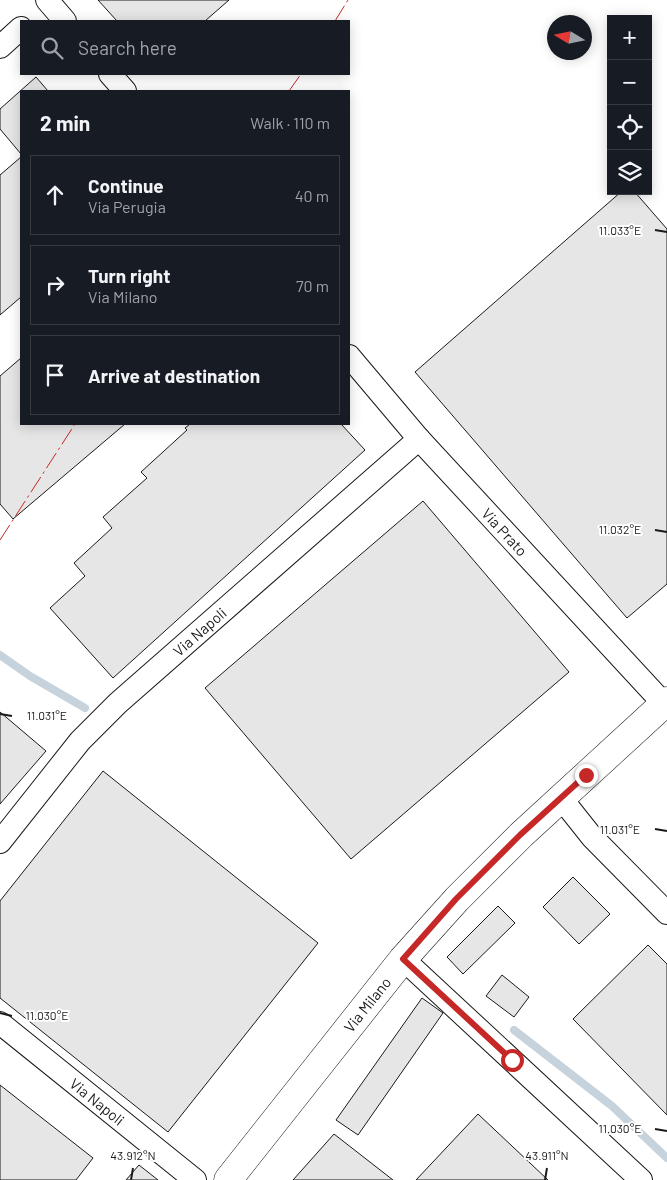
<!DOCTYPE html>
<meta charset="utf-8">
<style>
:root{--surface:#171b24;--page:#242831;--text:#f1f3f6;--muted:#9ea1a6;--line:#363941}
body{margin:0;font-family:Barlow,sans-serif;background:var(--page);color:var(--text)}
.controls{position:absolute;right:15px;top:15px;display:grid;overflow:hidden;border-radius:0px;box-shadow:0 2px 12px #0003}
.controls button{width:45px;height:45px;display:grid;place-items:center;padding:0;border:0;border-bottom:1px solid var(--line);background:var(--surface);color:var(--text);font:25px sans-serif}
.compass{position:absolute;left:547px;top:15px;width:45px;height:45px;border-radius:50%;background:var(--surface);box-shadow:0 2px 12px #0003;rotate:280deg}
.stop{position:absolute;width:15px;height:15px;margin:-11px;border:4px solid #c62828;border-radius:50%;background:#fff}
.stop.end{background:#c62828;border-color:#fff;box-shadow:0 1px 5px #0008}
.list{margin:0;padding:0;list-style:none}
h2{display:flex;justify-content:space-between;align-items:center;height:65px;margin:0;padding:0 20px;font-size:21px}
h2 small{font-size:16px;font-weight:400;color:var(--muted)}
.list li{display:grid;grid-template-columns:32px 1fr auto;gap:15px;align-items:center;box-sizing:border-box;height:80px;margin:0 10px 10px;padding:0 10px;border:1px solid var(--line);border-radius:0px}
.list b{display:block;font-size:19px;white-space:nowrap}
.list p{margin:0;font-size:16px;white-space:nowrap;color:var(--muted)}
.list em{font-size:16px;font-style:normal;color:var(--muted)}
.icon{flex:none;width:28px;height:28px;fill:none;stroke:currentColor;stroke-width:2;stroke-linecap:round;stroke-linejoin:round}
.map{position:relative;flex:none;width:667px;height:1180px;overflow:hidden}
.search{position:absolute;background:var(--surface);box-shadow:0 2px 12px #0003;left:20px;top:20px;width:330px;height:55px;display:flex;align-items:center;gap:12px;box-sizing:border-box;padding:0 18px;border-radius:0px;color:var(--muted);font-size:19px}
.panel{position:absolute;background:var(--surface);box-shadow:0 2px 12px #0003;left:20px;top:90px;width:330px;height:335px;border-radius:0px}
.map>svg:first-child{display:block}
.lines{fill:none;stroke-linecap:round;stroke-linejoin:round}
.stream{stroke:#c6d2dc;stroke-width:8}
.building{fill:#e6e6e6;stroke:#1a1a1a}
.street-casing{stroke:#1a1a1a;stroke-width:24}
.secondary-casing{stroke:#1a1a1a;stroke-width:29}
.street{stroke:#fff;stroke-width:22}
.secondary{stroke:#fff;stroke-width:28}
.power{stroke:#c62828;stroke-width:1;stroke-dasharray:18 4 2.5 4;stroke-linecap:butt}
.route{stroke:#c62828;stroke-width:6}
.ticks{fill:none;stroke:#1a1a1a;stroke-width:2}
.labels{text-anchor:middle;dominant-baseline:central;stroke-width:4;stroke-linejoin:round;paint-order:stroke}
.street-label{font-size:15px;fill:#1a1a1a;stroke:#fff}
.ticks-label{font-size:12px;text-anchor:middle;fill:#1a1a1a;stroke:#fff;stroke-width:4;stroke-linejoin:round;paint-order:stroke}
</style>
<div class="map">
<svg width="667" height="1180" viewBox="0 0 667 1180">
<rect width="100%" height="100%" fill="#fff"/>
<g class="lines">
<path class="stream" d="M 0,655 L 30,676 L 85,708
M 514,1030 L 612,1106 L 667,1158"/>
</g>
<path class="building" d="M 98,0 L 229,0 L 205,21 L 117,21 Z
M 36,77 L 48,91 L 21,91 L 21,154 L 0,129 L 0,109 Z
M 21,157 L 21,297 L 0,315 L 0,175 Z
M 622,191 L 634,191 L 667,229 L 667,584 L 627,618 L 415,372 Z
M 21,358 L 21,424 L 125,424 L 13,519 L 0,504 L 0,376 Z
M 190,424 L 341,424 L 365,450 L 113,678 L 50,608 L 85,576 L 74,563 L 112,528 L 103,517 L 147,478 L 141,472 L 187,430 L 185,428 Z
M 423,501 L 569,672 L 351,859 L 205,688 Z
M 0,712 L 46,751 L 0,804 Z
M 103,771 L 318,943 L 168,1132 L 0,998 L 0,901 Z
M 573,877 L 610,914 L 579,944 L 543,907 Z
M 498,906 L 515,923 L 463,974 L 447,957 Z
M 648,945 L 667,964 L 667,1115 L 573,1019 Z
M 502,975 L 529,997 L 514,1017 L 486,996 Z
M 422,998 L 443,1013 L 358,1135 L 336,1120 Z
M 0,1085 L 93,1158 L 76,1180 L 0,1180 Z
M 478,1114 L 548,1180 L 416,1180 Z
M 334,1134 L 393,1180 L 293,1180 Z
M 139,1165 L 158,1180 L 126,1180 Z"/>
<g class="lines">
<g class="street-casing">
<g id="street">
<path d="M 47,0 L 65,21"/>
<path d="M 0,47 L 21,28"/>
<path d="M 110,74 L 125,91"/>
<path id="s1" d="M 349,356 L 419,439 L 664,704"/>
<path d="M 561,798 L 592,837 L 667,913"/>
<path id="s2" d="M 0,842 L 80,741 L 118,703 L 419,439"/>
<path d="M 403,959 L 641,1180"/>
<path id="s3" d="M 0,1023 L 195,1180"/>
</g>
</g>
<g class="secondary-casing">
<g id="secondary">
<path id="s4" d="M 228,1180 L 403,959 L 457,899 L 521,835 L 667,701"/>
</g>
</g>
<use href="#street" class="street"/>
<use href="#secondary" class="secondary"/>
<path class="power" d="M 335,21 L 348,0
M 289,91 L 301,74
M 0,540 L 75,424"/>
</g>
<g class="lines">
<path class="route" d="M 512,1060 L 403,959 L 456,899 L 520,835 L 586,775"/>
</g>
<path class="ticks" d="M 655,230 L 667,232M 655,530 L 667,532M 0,714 L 12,716M 655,829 L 667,831M 0,1013 L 12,1016M 655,1129 L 667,1131M 131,1180 L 133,1168M 545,1180 L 547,1168"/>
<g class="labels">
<g class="street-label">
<text stroke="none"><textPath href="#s1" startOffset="235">Via Prato</textPath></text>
<text stroke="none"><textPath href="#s2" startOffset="291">Via Napoli</textPath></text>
<text stroke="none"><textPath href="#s4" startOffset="224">Via Milano</textPath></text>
<text stroke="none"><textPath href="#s3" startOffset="125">Via Napoli</textPath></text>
</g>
</g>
<g class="ticks-label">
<text x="620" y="235">11.033°E</text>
<text x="620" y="534">11.032°E</text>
<text x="47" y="720">11.031°E</text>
<text x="620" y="834">11.031°E</text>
<text x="47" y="1020">11.030°E</text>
<text x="620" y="1133">11.030°E</text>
<text x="133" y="1160">43.912°N</text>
<text x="547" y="1160">43.911°N</text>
</g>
</svg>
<div class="controls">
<button>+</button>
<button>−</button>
<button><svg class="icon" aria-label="locate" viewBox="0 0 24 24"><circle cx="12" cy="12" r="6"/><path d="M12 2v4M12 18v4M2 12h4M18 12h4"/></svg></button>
<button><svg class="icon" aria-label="layers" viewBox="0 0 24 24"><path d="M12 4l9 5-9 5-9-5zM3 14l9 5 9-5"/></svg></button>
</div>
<svg class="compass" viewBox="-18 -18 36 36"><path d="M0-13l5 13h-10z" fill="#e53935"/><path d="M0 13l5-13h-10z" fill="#9ea1a6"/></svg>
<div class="stop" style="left:512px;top:1060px"></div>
<div class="stop end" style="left:586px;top:775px"></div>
<div class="search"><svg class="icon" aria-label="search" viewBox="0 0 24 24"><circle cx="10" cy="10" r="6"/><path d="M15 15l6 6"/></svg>Search here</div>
<section class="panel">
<h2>2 min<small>Walk · 110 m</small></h2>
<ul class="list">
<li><svg class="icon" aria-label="ahead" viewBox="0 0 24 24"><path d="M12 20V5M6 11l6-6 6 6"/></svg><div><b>Continue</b><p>Via Perugia</p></div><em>40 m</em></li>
<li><svg class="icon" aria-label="right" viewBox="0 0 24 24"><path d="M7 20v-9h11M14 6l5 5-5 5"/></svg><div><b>Turn right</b><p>Via Milano</p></div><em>70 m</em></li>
<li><svg class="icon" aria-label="arrive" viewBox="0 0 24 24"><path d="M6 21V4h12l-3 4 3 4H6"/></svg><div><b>Arrive at destination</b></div></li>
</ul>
</section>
</div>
